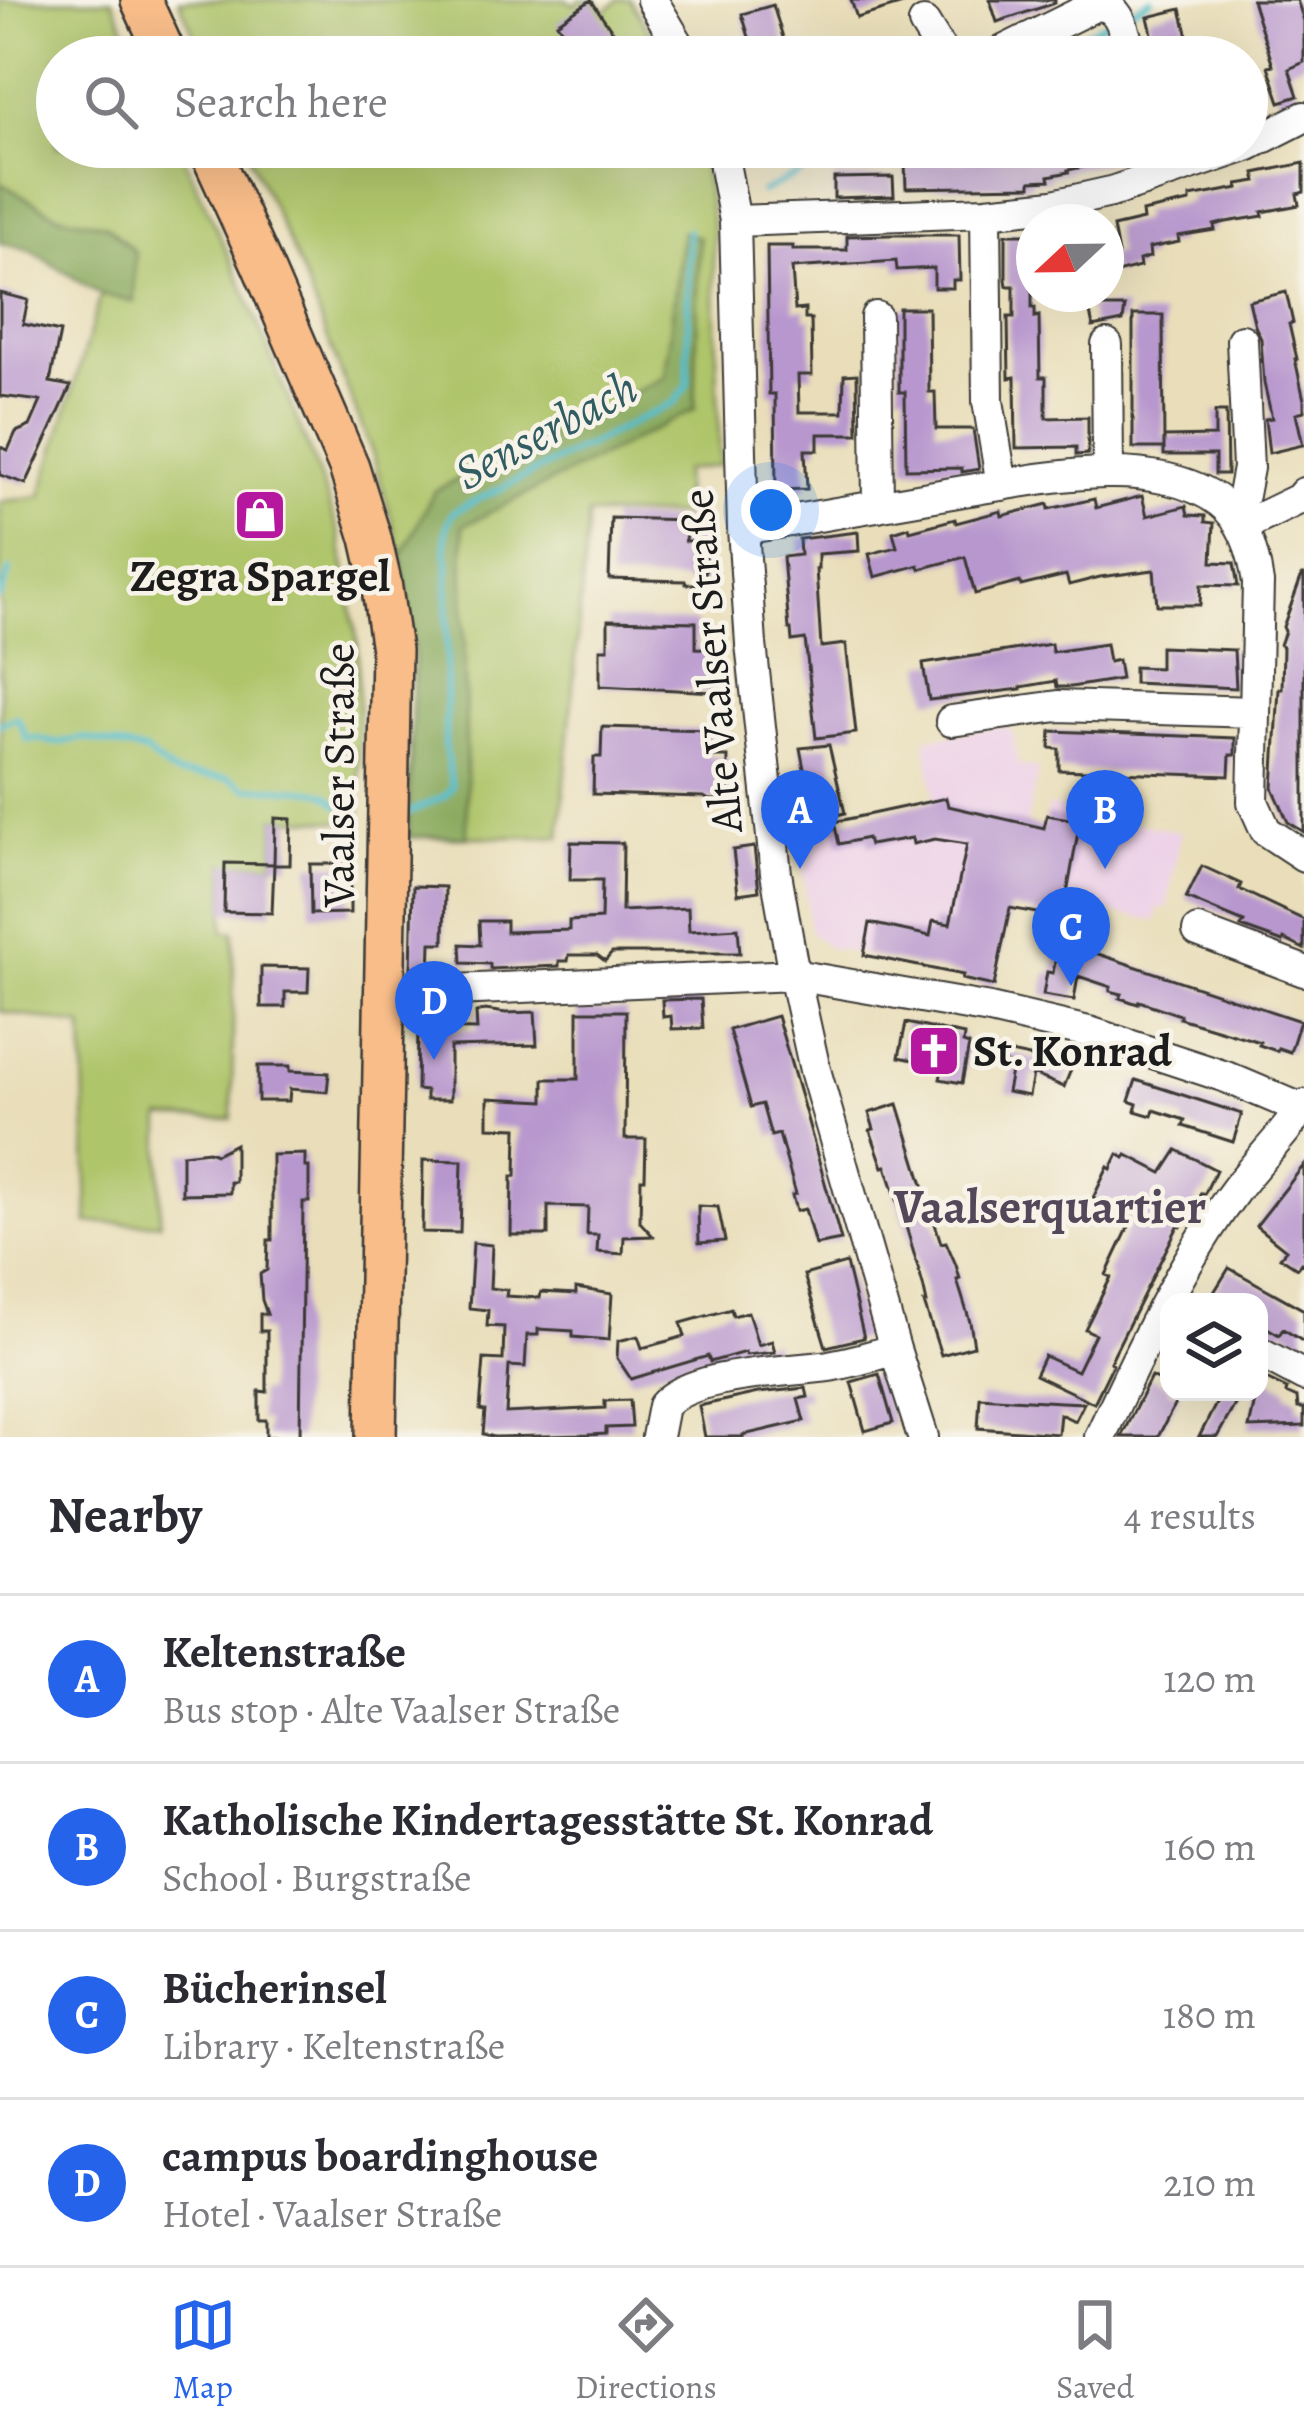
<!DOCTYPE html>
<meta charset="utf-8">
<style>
:root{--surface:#fff;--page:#f2f2f3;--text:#2b2b33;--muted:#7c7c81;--line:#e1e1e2;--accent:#2563eb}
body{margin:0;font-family:Alegreya,serif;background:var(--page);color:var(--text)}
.controls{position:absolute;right:36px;bottom:36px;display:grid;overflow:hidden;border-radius:24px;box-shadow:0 12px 48px #0002}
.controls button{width:108px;height:108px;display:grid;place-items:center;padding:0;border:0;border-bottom:3px solid var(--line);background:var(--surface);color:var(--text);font:60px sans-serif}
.compass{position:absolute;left:1016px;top:204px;width:108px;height:108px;border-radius:50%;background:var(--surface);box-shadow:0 12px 48px #0002;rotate:248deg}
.you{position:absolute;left:771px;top:510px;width:42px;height:42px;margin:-30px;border:9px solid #fff;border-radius:50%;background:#1a73e8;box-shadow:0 0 0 18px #1a73e833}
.badge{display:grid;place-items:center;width:78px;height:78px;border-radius:50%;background:var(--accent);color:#fff;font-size:39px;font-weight:700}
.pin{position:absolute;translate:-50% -99px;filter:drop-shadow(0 3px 6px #0008)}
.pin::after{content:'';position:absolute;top:63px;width:42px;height:36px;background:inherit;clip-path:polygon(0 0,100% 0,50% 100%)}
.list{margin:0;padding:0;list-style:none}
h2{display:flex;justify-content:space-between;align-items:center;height:156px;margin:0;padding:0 48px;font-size:51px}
h2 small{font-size:39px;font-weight:400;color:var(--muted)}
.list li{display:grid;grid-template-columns:78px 1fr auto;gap:36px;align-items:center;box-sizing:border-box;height:168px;padding:0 48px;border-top:3px solid var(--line)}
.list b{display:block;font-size:45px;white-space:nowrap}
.list p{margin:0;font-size:39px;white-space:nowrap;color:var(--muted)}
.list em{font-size:39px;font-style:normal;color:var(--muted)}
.icon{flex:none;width:66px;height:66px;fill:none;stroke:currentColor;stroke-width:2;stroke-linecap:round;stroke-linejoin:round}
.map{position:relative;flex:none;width:1304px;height:1437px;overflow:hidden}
.search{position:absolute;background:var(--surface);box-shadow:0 12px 48px #0002;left:36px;right:36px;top:36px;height:132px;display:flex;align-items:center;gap:30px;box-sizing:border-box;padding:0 42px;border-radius:66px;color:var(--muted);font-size:45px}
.sheet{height:828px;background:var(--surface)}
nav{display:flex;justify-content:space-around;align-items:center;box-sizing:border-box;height:168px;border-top:3px solid var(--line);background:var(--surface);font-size:33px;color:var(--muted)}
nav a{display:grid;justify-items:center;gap:6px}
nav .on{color:var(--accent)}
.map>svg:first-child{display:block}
.built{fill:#edd0e8}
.green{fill:#afc56a;stroke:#667043;stroke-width:3}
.forest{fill:#8baa5e;stroke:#54633d;stroke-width:3}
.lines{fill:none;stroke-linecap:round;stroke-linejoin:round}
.stream{stroke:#4fbcca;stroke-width:6}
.building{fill:#b897ce}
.minor-casing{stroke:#3b3934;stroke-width:34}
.major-casing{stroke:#3b3934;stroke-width:44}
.minor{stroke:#fff;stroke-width:30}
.major{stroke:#f8bd89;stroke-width:39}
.labels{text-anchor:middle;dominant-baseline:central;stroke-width:9;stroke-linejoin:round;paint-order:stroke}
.poi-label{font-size:45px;font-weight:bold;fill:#1c1c1c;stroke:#f7f3e8}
.street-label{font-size:45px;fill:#1c1c1c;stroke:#f7f3e8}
.water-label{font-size:48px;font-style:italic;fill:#305c62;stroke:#f7f3e8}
.neighbourhood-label{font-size:48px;font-weight:bold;fill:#53475a;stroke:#f7f3e8}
</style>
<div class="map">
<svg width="1304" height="1437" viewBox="0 0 1304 1437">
<rect width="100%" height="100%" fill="#f7f3e8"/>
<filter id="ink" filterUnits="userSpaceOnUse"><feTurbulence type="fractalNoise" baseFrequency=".00833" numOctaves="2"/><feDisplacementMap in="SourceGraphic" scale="24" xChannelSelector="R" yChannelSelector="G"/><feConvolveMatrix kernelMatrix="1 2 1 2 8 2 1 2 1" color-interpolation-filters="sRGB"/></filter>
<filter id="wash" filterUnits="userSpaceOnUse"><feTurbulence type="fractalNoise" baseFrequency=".004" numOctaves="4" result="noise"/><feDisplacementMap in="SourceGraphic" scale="48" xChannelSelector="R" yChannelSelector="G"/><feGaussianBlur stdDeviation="2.7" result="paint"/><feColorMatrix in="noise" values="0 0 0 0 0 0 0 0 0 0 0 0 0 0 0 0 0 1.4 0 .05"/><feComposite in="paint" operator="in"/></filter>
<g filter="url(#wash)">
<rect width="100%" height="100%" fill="#e9deb9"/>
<path class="built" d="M 1004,726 L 1013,733 L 1018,765 L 1038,769 L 1001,952 L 970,945 L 963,975 L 828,947 L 810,932 L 798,826 L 834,824 L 935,800 L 925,739 Z
M 1048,806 L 1181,832 L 1167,909 L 1158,908 L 1156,921 L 1102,911 L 1099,926 L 1029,914 Z"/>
<path class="green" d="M 0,0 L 112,0 L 138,57 L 57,57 L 57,147 L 179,147 L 241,282 L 316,467 L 339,534 L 358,645 L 359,822 L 275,818 L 274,864 L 225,864 L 224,931 L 234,932 L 232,1119 L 161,1118 L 160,1223 L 88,1223 L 83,1026 L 0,1011 L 0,502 L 41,496 L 101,295 L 134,301 L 106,225 L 57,215 L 0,183 Z
M 179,0 L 569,0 L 573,5 L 581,0 L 596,0 L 605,12 L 618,0 L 630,0 L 665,57 L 204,57 Z
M 245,147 L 700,147 L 713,228 L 720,465 L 683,471 L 685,515 L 588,515 L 560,837 L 408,837 L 414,650 L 402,556 L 373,455 L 296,258 Z"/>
<path class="forest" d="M 0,183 L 57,215 L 106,225 L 135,252 L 134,301 L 101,295 L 32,251 L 0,243 Z
M 682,232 L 699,237 L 695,409 L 463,526 L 467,837 L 408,837 L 414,650 L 402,556 L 434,491 L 665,377 Z"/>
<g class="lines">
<path class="stream" d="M 1128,12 L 1151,0
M 1036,57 L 1108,22
M 762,192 L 854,147
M 0,597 L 10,570
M 0,724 L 17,717 L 28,740 L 35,738 L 56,743 L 84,738 L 119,746 L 146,752 L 165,768 L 178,775 L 229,778 L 248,789 C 258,787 316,789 325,794 C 329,795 337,804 340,806 C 343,807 357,810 359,810
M 408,813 L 445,796 L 452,787 L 445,748 L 448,562 C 445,545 443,527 453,512 L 675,402 L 688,384 L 688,230"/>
</g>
<g id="blocks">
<path class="building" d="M 591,0 L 617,38 L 595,54 L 583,37 L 572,44 L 557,23 Z
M 851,0 L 902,0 L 903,4 L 857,18 Z
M 990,0 L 1055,0 L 1055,3 L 997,22 Z
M 1252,0 L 1297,0 L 1304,21 L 1304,62 L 1289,69 L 1298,96 L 1280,102 L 1268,66 L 1273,65 Z
M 773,5 L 789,57 L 755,57 L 742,14 Z
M 1181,9 L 1193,57 L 1152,57 L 1147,39 L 1153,38 L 1148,17 Z
M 1052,147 L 1142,147 L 1143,155 L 1068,170 L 1069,172 L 1049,176 L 1050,180 L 1031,181 L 1031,186 L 906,188 L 905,162 L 965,161 L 965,150 Z
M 1304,163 L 1304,192 L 1297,194 L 1299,205 L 1262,212 L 1263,216 L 1226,222 L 1214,225 L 1215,230 L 1178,236 L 1179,242 L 1149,248 L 1150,257 L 1139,260 L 1140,267 L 1113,274 L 1109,256 L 1118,254 L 1113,227 L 1143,220 L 1142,212 L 1190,202 L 1190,197 L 1239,188 L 1238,184 L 1257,181 L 1255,173 Z
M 893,177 L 894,196 L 834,198 L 834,178 Z
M 1006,234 L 1029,234 L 1029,241 L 1032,241 L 1032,308 L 1035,308 L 1035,317 L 1039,316 L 1040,377 L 1046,377 L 1046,418 L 1088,417 L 1088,454 L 1076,455 L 1076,447 L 1016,448 L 1015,377 L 1009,378 L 1008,317 L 1014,317 L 1014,286 L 1007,286 L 1006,279 Z
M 891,235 L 959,235 L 960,280 L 953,280 L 953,288 L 934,288 L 934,268 L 897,270 L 896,261 L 792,268 L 795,310 L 805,309 L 805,319 L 811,319 L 812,375 L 798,375 L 799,412 L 843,412 L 844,375 L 857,374 L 858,434 L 818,434 L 818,450 L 805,450 L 807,489 L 776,490 L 775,394 L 769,394 L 767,246 L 793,246 L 793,250 L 847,250 L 847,236 Z
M 1286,292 L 1293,323 L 1289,324 L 1297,359 L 1295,359 L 1304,400 L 1304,411 L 1296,413 L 1303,445 L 1269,453 L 1265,419 L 1272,418 L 1264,383 L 1261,339 L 1255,326 L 1249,301 Z
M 0,293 L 28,300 L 23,324 L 60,332 L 50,382 L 71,386 L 26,484 L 0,475 L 0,447 L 8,450 L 16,432 L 30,426 L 41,401 L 0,396 Z
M 1089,307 L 1125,307 L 1123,321 L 1093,327 Z
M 899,308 L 928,308 L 929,392 L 935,392 L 936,429 L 973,429 L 979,469 L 962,472 L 962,468 L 906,469 L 905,392 L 899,392 Z
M 1133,315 L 1163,315 L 1164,448 L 1133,448 Z
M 1215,412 L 1226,412 L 1227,474 L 1215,474 L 1215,455 L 1164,455 L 1164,437 L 1215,436 Z
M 1142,496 L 1147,516 L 1186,506 L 1188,515 L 1205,516 L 1205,522 L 1214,523 L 1212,562 L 1234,563 L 1238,586 L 1201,585 L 1200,605 L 1157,605 L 1154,570 L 1100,577 L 1069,585 L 1066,575 L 1021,586 L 1020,582 L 975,594 L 965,557 L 920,569 L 919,565 L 875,577 L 869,554 L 897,547 L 893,532 L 909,527 L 910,531 L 955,519 L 956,523 L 1001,511 L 1002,516 L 1048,504 L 1049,509 L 1094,499 L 1096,508 Z
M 611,518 L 687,520 L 685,541 L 706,541 L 705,584 L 686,584 L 685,581 L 609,579 Z
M 858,532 L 859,551 L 818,554 L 818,569 L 816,569 L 821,647 L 846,644 L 856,733 L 816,738 L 805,639 L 792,641 L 791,629 L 789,629 L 783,557 L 800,555 L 799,539 Z
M 1302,575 L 1304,575 L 1304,832 L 1288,822 L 1273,788 L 1279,689 L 1282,689 L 1283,647 L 1280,645 L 1285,631 L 1283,627 Z
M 608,620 L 696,622 L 696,648 L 716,649 L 714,692 L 600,686 L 600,649 L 608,649 Z
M 1051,644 L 1052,652 L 1106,644 L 1109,662 L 1118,660 L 1121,679 L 1071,687 L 1057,687 L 1056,681 L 1021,687 L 1021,689 L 929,700 L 923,664 Z
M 1160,647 L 1234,650 L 1236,688 L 1134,683 L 1134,667 L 1160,668 Z
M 602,727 L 709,730 L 708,757 L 728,757 L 727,800 L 709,800 L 704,797 L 593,794 L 594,757 L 601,757 Z
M 1051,731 L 1235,738 L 1235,755 L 1230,755 L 1229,776 L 1059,770 L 1059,749 L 1050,748 Z
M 829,745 L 845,813 L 814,820 L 800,748 Z
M 946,798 L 948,806 L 1044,828 L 1047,815 L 1080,821 L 1065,905 L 1088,908 L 1081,945 L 1083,949 L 1300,1021 L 1290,1052 L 1278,1048 L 1277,1051 L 1259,1045 L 1260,1042 L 1179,1018 L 1180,1015 L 1139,1001 L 1138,1004 L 1120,998 L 1122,994 L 1110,991 L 1111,987 L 1078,976 L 1074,1000 L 1043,995 L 1047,972 L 1053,973 L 1063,918 L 1010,908 L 994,986 L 962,979 L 963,975 L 864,955 L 870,923 L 930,936 L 933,921 L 950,924 L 967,844 L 935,839 L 913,844 L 912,838 L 869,845 L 867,838 L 839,844 L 834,822 Z
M 275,818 L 291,819 L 290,865 L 274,865 Z
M 571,842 L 623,843 L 622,911 L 688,908 L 689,931 L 738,928 L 740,953 L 612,953 L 605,961 L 597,955 L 569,955 L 568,961 L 559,961 L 559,966 L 490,969 L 490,964 L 462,963 L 461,944 L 480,945 L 479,921 L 506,921 L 506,932 L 569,930 L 569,921 L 601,919 L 602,880 L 570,880 Z
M 754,847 L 759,891 L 738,894 L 733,850 Z
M 225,863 L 274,864 L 272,913 L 224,912 Z
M 310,864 L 350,864 L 350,913 L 311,914 Z
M 1202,866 L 1241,884 L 1239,889 L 1304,920 L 1304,949 L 1284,939 L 1283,942 L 1241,927 L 1244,922 L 1186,898 Z
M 413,886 L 445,887 L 444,943 L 431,943 L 430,972 L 411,972 Z
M 261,967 L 309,968 L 308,992 L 285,992 L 285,1007 L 261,1007 Z
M 701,999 L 703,1028 L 672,1029 L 671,1016 L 663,1017 L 662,1000 Z
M 485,1010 L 506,1013 L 535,1012 L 537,1045 L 450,1047 L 450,1100 L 426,1100 L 426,1091 L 417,1090 L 418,1029 L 477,1030 L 476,1013 Z
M 578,1011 L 626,1011 L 625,1139 L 646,1139 L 645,1179 L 641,1179 L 640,1222 L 653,1236 L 624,1237 L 623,1254 L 597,1252 L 598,1235 L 587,1235 L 588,1207 L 548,1206 L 548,1235 L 511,1235 L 512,1176 L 516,1176 L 517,1128 L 488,1127 L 488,1098 L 544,1101 L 544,1079 L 578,1079 Z
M 777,1016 L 803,1104 L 841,1240 L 815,1245 L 805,1209 L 796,1211 L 792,1195 L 796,1194 L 779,1134 L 771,1136 L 762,1104 L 751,1107 L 740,1068 L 729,1030 Z
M 906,1023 L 964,1035 L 963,1043 L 969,1045 L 962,1083 L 940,1079 L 943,1066 L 899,1057 Z
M 996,1050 L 1063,1064 L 1072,1067 L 1064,1087 L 1033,1074 L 1029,1096 L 1007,1092 L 1012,1066 L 993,1058 Z
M 258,1066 L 290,1066 L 290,1071 L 329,1073 L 327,1092 L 290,1089 L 289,1101 L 258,1101 Z
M 1136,1080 L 1242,1114 L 1233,1142 L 1183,1126 L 1185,1120 L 1154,1110 L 1152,1116 L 1135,1111 L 1137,1104 L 1129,1101 Z
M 898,1104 L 941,1243 L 946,1242 L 956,1265 L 960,1279 L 957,1280 L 970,1322 L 974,1346 L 941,1355 L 924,1303 L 927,1303 L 923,1285 L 908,1233 L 886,1166 L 883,1167 L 870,1130 L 874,1129 L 869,1113 Z
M 235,1144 L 235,1182 L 230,1182 L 230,1193 L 182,1194 L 182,1154 L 208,1151 L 216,1154 Z
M 1177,1150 L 1216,1170 L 1204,1195 L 1201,1193 L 1192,1211 L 1189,1209 L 1181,1227 L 1178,1226 L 1110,1362 L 1113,1364 L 1094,1403 L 1035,1375 L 1044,1356 L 1077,1371 L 1095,1334 L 1085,1329 L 1111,1277 L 1106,1275 L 1133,1218 L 1093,1198 L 1108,1167 L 1111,1169 L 1118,1154 L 1125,1158 L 1127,1155 L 1162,1173 Z
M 305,1154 L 305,1167 L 309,1167 L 309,1202 L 303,1202 L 300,1437 L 266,1437 L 266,1420 L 259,1420 L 259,1391 L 267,1392 L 267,1331 L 260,1331 L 260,1314 L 267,1314 L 262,1300 L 260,1274 L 267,1270 L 268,1240 L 272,1240 L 272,1155 Z
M 423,1160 L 462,1161 L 460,1233 L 422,1232 Z
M 1304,1165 L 1304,1265 L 1301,1263 L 1297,1268 L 1280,1257 L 1286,1250 L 1256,1226 Z
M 698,1206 L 718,1207 L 725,1241 L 699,1243 Z
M 473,1243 L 492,1245 L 490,1288 L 507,1290 L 506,1296 L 540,1298 L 541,1292 L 576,1294 L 576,1288 L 612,1294 L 609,1340 L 573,1337 L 573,1331 L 556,1330 L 538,1329 L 538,1335 L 527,1335 L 525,1367 L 509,1366 L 506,1413 L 605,1408 L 605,1401 L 630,1400 L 632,1427 L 606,1428 L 606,1434 L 588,1435 L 494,1437 L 483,1434 L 485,1411 L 480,1410 L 484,1359 L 503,1360 L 504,1327 L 487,1326 L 488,1310 L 469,1308 Z
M 846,1263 L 864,1338 L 826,1347 L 804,1275 Z
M 1229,1268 L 1304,1310 L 1304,1342 L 1283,1329 L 1279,1335 L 1259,1323 L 1259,1302 L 1208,1302 Z
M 731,1309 L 733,1316 L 748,1312 L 758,1345 L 772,1341 L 775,1352 L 746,1355 L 745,1352 L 710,1362 L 708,1356 L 631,1379 L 617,1358 L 618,1341 L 638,1336 L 642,1348 L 668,1341 L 685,1336 L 681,1323 Z
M 879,1374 L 893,1423 L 865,1431 L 851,1382 Z
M 1151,1377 L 1169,1386 L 1169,1392 L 1181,1392 L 1158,1437 L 1121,1437 Z
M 1264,1378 L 1287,1389 L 1286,1393 L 1297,1398 L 1298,1408 L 1304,1408 L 1304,1426 L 1249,1428 L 1256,1397 Z
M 806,1388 L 808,1397 L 798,1399 L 804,1421 L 743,1435 L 743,1437 L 705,1437 L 699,1406 L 758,1393 Z
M 1222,1392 L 1242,1392 L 1217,1437 L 1199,1437 Z
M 980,1397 L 1061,1402 L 1084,1403 L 1075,1421 L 1060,1414 L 1058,1434 L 978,1428 Z"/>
</g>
</g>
<g filter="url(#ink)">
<use href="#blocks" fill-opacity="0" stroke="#3b3934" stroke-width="3"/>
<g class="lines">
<g class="minor-casing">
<path id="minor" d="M 652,0 L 686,57
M 924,23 L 945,57
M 991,57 L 1094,6 C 1122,1 1125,36 1131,57
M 1247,146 L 1304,117
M 721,147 L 735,221 L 743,529 L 751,644 L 776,873 L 794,975 L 815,1070 L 895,1349 L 923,1437
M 986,212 L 988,401 L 1002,485
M 735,221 L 986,212 L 1053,205 L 1111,192 L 1244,147
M 876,317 L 878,506
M 1107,345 L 1108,472
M 1232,512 L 1243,495 L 1248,468 L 1242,340
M 1241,527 L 1299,499 L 1304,493
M 743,529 C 813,517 882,505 952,493 C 1002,485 1055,474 1106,473 C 1143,472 1190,479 1220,502 C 1244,520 1254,554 1258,583 L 1253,802 L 1266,831 L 1304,856
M 951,721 L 1058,706 L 1255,712
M 1198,931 L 1304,971
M 386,993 L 794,975 L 990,1009 L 1089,1032 L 1226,1077 L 1304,1110
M 1259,1352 L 1304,1376
M 657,1437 L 663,1406 C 690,1373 786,1372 829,1366 C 851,1362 873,1356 895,1349
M 1100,1437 C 1137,1357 1181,1263 1234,1192 C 1256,1162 1284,1136 1304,1105"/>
</g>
<g class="major-casing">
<path id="major" d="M 141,0 L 167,57
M 208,147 L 262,265 L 349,467 L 371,538 L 381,582 L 391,650 L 376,1437"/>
</g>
<use href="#minor" class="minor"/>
<use href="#major" class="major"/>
</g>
</g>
<defs>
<g id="shop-square" transform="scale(2.7)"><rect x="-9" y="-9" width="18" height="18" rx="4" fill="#b5179e" stroke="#f7f3e8"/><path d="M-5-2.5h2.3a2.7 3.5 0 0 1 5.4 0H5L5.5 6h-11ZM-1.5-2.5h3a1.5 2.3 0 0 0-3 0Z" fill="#fff"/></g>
<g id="church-square" transform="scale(2.7)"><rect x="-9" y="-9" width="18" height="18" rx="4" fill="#b5179e" stroke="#f7f3e8"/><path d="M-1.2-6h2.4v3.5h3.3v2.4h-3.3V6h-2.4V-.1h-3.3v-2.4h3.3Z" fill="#fff"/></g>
</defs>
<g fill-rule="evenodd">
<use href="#shop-square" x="260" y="515"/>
<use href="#church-square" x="934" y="1051"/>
</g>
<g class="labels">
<g class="poi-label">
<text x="260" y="576">Zegra Spargel</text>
<text x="973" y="1051" text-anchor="start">St. Konrad</text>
</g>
<g class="street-label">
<text transform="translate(712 661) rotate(-95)">Alte Vaalser Straße</text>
<text transform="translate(339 775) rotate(-90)">Vaalser Straße</text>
</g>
<g class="water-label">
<text transform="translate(546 430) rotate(-28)">Senserbach</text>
</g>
<g class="neighbourhood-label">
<text x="1050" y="1207">Vaalserquartier</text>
</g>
</g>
</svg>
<div class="controls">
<button><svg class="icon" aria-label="layers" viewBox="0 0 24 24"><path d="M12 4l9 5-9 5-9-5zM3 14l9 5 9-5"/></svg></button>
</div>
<svg class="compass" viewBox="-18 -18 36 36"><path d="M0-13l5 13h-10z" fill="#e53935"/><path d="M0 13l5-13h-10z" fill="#7c7c81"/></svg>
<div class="you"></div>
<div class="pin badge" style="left:800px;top:869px">A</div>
<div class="pin badge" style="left:1105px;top:869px">B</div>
<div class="pin badge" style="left:1071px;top:986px">C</div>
<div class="pin badge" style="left:434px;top:1060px">D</div>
<div class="search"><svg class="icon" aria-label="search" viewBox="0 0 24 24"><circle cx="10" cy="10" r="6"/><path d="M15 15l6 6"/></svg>Search here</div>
</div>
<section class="sheet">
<h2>Nearby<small>4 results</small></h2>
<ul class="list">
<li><span class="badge">A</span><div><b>Keltenstraße</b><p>Bus stop · Alte Vaalser Straße</p></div><em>120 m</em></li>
<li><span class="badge">B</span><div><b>Katholische Kindertagesstätte St. Konrad</b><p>School · Burgstraße</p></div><em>160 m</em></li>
<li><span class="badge">C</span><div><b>Bücherinsel</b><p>Library · Keltenstraße</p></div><em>180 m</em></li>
<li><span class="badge">D</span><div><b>campus boardinghouse</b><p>Hotel · Vaalser Straße</p></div><em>210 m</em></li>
</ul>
</section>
<nav>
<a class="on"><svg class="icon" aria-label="map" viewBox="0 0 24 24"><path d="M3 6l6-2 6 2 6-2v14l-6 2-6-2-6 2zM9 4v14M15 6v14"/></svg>Map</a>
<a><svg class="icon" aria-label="directions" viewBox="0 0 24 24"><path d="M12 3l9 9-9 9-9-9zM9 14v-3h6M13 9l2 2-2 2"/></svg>Directions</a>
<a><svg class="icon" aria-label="saved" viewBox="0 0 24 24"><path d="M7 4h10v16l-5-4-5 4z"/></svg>Saved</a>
</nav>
